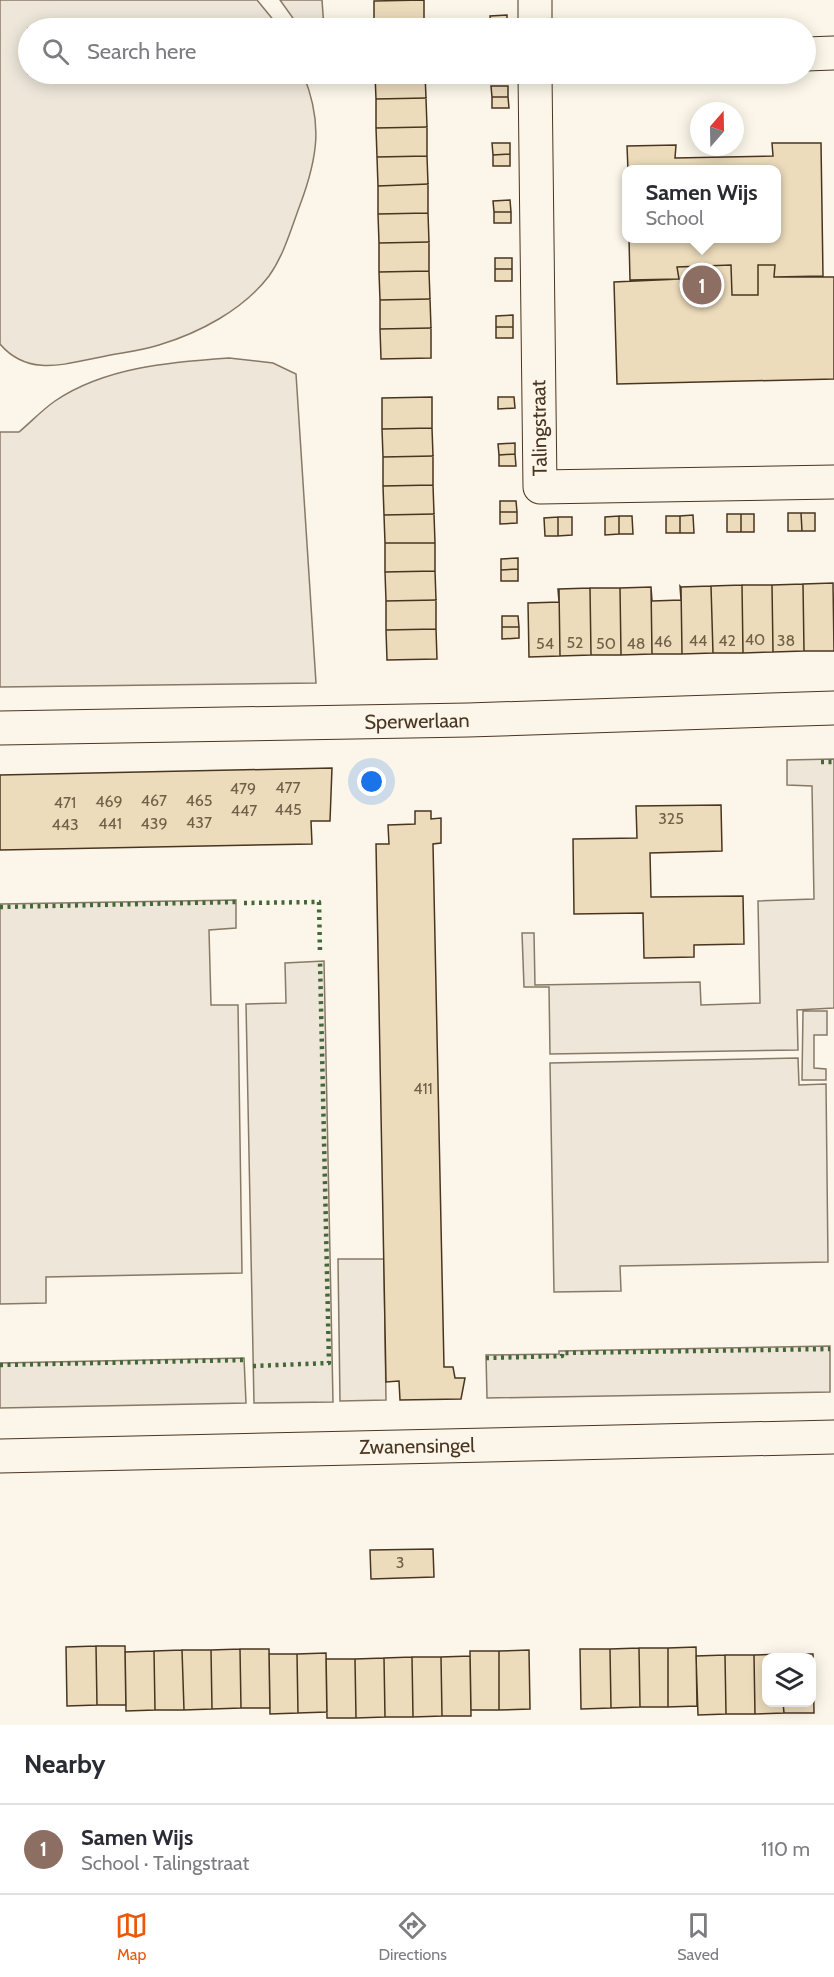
<!DOCTYPE html>
<meta charset="utf-8">
<style>
:root{--surface:#fff;--page:#f7f7f7;--text:#2b2b33;--muted:#7c7c81;--line:#e1e1e2;--accent:#ea580c}
body{margin:0;font-family:Cabin,sans-serif;background:var(--page);color:var(--text)}
.controls{position:absolute;right:18px;bottom:18px;display:grid;overflow:hidden;border-radius:12px;box-shadow:0 3px 15px #0003}
.controls button{width:54px;height:54px;display:grid;place-items:center;padding:0;border:0;border-bottom:2px solid var(--line);background:var(--surface);color:var(--text);font:30px sans-serif}
.compass{position:absolute;left:690px;top:102px;width:54px;height:54px;border-radius:50%;background:var(--surface);box-shadow:0 3px 15px #0003;rotate:20deg}
.you{position:absolute;left:372px;top:782px;width:21px;height:21px;margin:-15px;border:4px solid #fff;border-radius:50%;background:#1a73e8;box-shadow:0 0 0 9px #1a73e833}
.badge{display:grid;place-items:center;width:39px;height:39px;border-radius:50%;background:var(--accent);color:#fff;font-size:20px;font-weight:700}
.pin{position:absolute;translate:-50% -50%;border:3px solid #fff;box-shadow:0 2px 6px #0006}
.popup{position:absolute;left:622px;top:165px;width:159px;height:78px;box-sizing:border-box;display:grid;place-content:center;border-radius:12px;background:var(--surface);filter:drop-shadow(0 2px 4px #0005);font-size:20px;white-space:nowrap;color:var(--muted)}
.popup b{font-size:22px;color:var(--text)}
.popup::after{content:'';position:absolute;left:50%;top:100%;margin-left:-12px;border:12px solid transparent;border-top-color:var(--surface)}
.list{margin:0;padding:0;list-style:none}
h2{display:flex;justify-content:space-between;align-items:center;height:78px;margin:0;padding:0 24px;font-size:26px}
h2 small{font-size:20px;font-weight:400;color:var(--muted)}
.list li{display:grid;grid-template-columns:39px 1fr auto;gap:18px;align-items:center;box-sizing:border-box;height:90px;padding:0 24px;border-top:2px solid var(--line)}
.list b{display:block;font-size:22px;white-space:nowrap}
.list p{margin:0;font-size:20px;white-space:nowrap;color:var(--muted)}
.list em{font-size:20px;font-style:normal;color:var(--muted)}
.icon{flex:none;width:33px;height:33px;fill:none;stroke:currentColor;stroke-width:2;stroke-linecap:round;stroke-linejoin:round}
.map{position:relative;flex:none;width:834px;height:1725px;overflow:hidden}
.search{position:absolute;background:var(--surface);box-shadow:0 3px 15px #0003;left:18px;right:18px;top:18px;height:66px;display:flex;align-items:center;gap:15px;box-sizing:border-box;padding:0 21px;border-radius:33px;color:var(--muted);font-size:22px}
.sheet{height:168px;background:var(--surface)}
nav{display:flex;justify-content:space-around;align-items:center;box-sizing:border-box;height:84px;border-top:2px solid var(--line);background:var(--surface);font-size:16px;color:var(--muted)}
nav a{display:grid;justify-items:center;gap:3px}
nav .on{color:var(--accent)}
.map>svg:first-child{display:block}
.green{fill:#ede6d9;stroke:#887966;stroke-width:1.5}
.building{fill:#ecdcbc;stroke:#4a3520;stroke-width:1.5}
.lines{fill:none;stroke-linecap:round;stroke-linejoin:round}
.minor-casing{stroke:#4a3520;stroke-width:35}
.tertiary-casing{stroke:#4a3520;stroke-width:35}
.minor{stroke:#fbf6e9;stroke-width:33}
.tertiary{stroke:#fbf6e9;stroke-width:33}
.hedge{stroke:#436837;stroke-width:4.5;stroke-dasharray:3 4.5;stroke-linecap:butt}
.labels{text-anchor:middle;dominant-baseline:central;stroke-width:4.5;stroke-linejoin:round;paint-order:stroke}
.number-label{font-size:16px;fill:#725f47}
.street-label{font-size:20px;fill:#4a3520;stroke:#fbf6e9}
</style>
<div class="map">
<svg width="834" height="1725" viewBox="0 0 834 1725">
<rect width="100%" height="100%" fill="#fbf6e9"/>
<path class="green" d="M 0,0 L 257,0 L 280,28 L 28,28 L 28,74 L 303,74 C 323,122 318,157 300,205 C 291,229 284,255 269,276 C 243,310 199,333 159,345 C 140,351 120,353 101,357 C 65,364 28,377 0,344 Z
M 280,0 L 322,0 L 324,28 L 300,28 Z
M 229,358 L 273,363 L 296,374 L 316,683 L 0,687 L 0,432 L 19,432 C 31,422 42,410 55,401 C 105,367 171,362 229,358 Z
M 834,759 L 834,1008 L 797,1010 L 798,1050 L 550,1054 L 549,987 L 524,987 L 522,933 L 534,933 L 535,985 L 700,982 L 701,1005 L 760,1003 L 758,901 L 814,899 L 812,786 L 787,785 L 787,760 Z
M 236,900 L 236,928 L 209,930 L 211,1005 L 238,1005 L 242,1273 L 46,1277 L 46,1303 L 0,1304 L 0,904 Z
M 324,961 L 333,1402 L 254,1403 L 246,1004 L 286,1003 L 285,963 Z
M 803,1011 L 827,1011 L 827,1035 L 814,1035 L 814,1068 L 826,1069 L 826,1080 L 802,1080 Z
M 798,1058 L 799,1085 L 826,1084 L 828,1262 L 620,1266 L 621,1291 L 554,1292 L 550,1063 Z
M 338,1259 L 384,1259 L 386,1400 L 340,1401 Z
M 830,1346 L 830,1392 L 487,1398 L 486,1355 L 559,1354 L 559,1351 Z
M 244,1358 L 246,1403 L 0,1408 L 0,1363 Z"/>
<path class="building" d="M 424,0 L 424,28 L 374,28 L 374,1 Z
M 507,15 L 507,27 L 491,27 L 490,16 Z
M 375,74 L 425,74 L 426,98 L 376,99 Z
M 491,86 L 508,86 L 508,97 L 492,97 Z
M 492,97 L 508,97 L 509,108 L 492,108 Z
M 426,98 L 427,127 L 376,128 L 376,99 Z
M 427,127 L 427,156 L 377,157 L 376,128 Z
M 492,143 L 510,143 L 510,154 L 493,155 Z
M 772,143 L 821,143 L 823,276 L 774,277 L 775,265 L 758,265 L 758,295 L 732,295 L 731,265 L 677,267 L 679,279 L 630,280 L 629,238 L 777,238 L 777,170 L 628,170 L 627,146 L 676,145 L 675,158 L 773,156 Z
M 510,154 L 510,166 L 493,166 L 493,155 Z
M 427,156 L 428,184 L 378,186 L 377,157 Z
M 428,184 L 428,213 L 378,214 L 378,186 Z
M 510,200 L 511,212 L 494,212 L 493,201 Z
M 494,212 L 511,212 L 511,223 L 494,223 Z
M 428,213 L 429,242 L 379,243 L 378,214 Z
M 429,242 L 429,271 L 379,272 L 379,243 Z
M 495,258 L 512,258 L 512,269 L 495,269 Z
M 731,265 L 732,295 L 758,295 L 758,265 L 775,265 L 774,277 L 834,277 L 834,379 L 617,384 L 614,282 L 679,279 L 677,267 Z
M 495,269 L 512,269 L 512,281 L 495,281 Z
M 429,271 L 430,299 L 380,300 L 379,272 Z
M 430,299 L 431,328 L 380,329 L 380,300 Z
M 513,315 L 513,327 L 496,327 L 496,316 Z
M 496,327 L 513,327 L 513,338 L 496,338 Z
M 431,328 L 431,358 L 381,359 L 380,329 Z
M 432,397 L 432,428 L 382,429 L 382,398 Z
M 498,397 L 514,397 L 515,408 L 498,409 Z
M 432,428 L 433,456 L 383,457 L 382,429 Z
M 515,443 L 515,454 L 499,455 L 498,444 Z
M 515,454 L 516,466 L 499,466 L 499,455 Z
M 433,456 L 433,485 L 383,486 L 383,457 Z
M 433,485 L 434,514 L 384,515 L 383,486 Z
M 500,501 L 516,501 L 517,512 L 500,512 Z
M 500,512 L 517,512 L 517,523 L 500,524 Z
M 788,513 L 801,513 L 802,531 L 788,531 Z
M 801,513 L 815,513 L 815,531 L 802,531 Z
M 434,514 L 435,543 L 385,543 L 384,515 Z
M 727,514 L 741,514 L 741,532 L 727,532 Z
M 741,514 L 754,514 L 754,532 L 741,532 Z
M 693,515 L 694,533 L 680,533 L 680,516 Z
M 619,516 L 632,516 L 633,534 L 619,534 Z
M 619,516 L 619,534 L 605,535 L 605,517 Z
M 666,516 L 680,516 L 680,533 L 666,533 Z
M 558,517 L 572,517 L 572,535 L 558,536 Z
M 558,517 L 558,536 L 545,536 L 544,518 Z
M 385,543 L 435,543 L 435,571 L 385,572 Z
M 518,558 L 518,569 L 501,570 L 501,559 Z
M 518,569 L 518,581 L 501,581 L 501,570 Z
M 435,571 L 436,600 L 386,601 L 385,572 Z
M 833,583 L 834,651 L 804,651 L 803,584 Z
M 803,584 L 804,651 L 773,652 L 772,585 Z
M 742,585 L 743,653 L 713,653 L 711,586 Z
M 742,585 L 772,585 L 773,652 L 743,653 Z
M 680,586 L 681,587 L 682,654 L 652,654 L 651,587 L 652,601 L 681,600 Z
M 711,586 L 713,653 L 682,654 L 681,587 Z
M 651,587 L 652,654 L 621,655 L 620,588 Z
M 590,588 L 620,588 L 621,655 L 591,655 Z
M 590,588 L 591,655 L 560,656 L 559,589 Z
M 558,589 L 559,589 L 560,656 L 529,657 L 528,603 L 559,602 Z
M 436,600 L 436,629 L 386,630 L 386,601 Z
M 502,616 L 518,616 L 519,627 L 502,627 Z
M 502,627 L 519,627 L 519,638 L 502,639 Z
M 436,629 L 437,659 L 387,660 L 386,630 Z
M 332,768 L 330,821 L 311,821 L 312,844 L 0,850 L 0,775 Z
M 721,805 L 722,851 L 650,853 L 651,897 L 743,896 L 744,944 L 694,945 L 694,957 L 644,958 L 643,913 L 574,914 L 573,839 L 637,838 L 636,806 Z
M 415,811 L 431,811 L 431,819 L 441,818 L 441,843 L 433,844 L 444,1367 L 453,1367 L 455,1378 L 465,1378 L 461,1399 L 400,1400 L 399,1381 L 386,1382 L 376,844 L 389,844 L 388,825 L 415,824 Z
M 433,1549 L 434,1577 L 371,1579 L 370,1550 Z
M 96,1646 L 125,1646 L 126,1705 L 97,1705 Z
M 96,1646 L 97,1705 L 67,1706 L 66,1647 Z
M 696,1647 L 697,1706 L 668,1707 L 668,1648 Z
M 639,1648 L 640,1707 L 611,1708 L 610,1649 Z
M 639,1648 L 668,1648 L 668,1707 L 640,1707 Z
M 240,1649 L 241,1708 L 212,1709 L 211,1650 Z
M 240,1649 L 269,1649 L 270,1708 L 241,1708 Z
M 580,1649 L 610,1649 L 611,1708 L 581,1709 Z
M 182,1650 L 184,1710 L 155,1710 L 154,1651 Z
M 182,1650 L 211,1650 L 212,1709 L 184,1710 Z
M 529,1650 L 530,1709 L 499,1710 L 499,1651 Z
M 154,1651 L 155,1710 L 126,1711 L 125,1652 Z
M 470,1651 L 499,1651 L 499,1710 L 471,1710 Z
M 326,1653 L 327,1712 L 298,1713 L 297,1654 Z
M 269,1654 L 297,1654 L 298,1713 L 270,1714 Z
M 783,1654 L 783,1658 L 766,1658 L 766,1702 L 783,1702 L 784,1713 L 755,1714 L 754,1655 Z
M 783,1654 L 813,1654 L 814,1713 L 784,1713 L 783,1702 L 812,1702 L 812,1658 L 783,1658 Z
M 725,1655 L 726,1714 L 698,1715 L 696,1656 Z
M 725,1655 L 754,1655 L 755,1714 L 726,1714 Z
M 470,1656 L 471,1716 L 442,1716 L 441,1657 Z
M 412,1657 L 413,1717 L 385,1717 L 384,1658 Z
M 412,1657 L 441,1657 L 442,1716 L 413,1717 Z
M 384,1658 L 385,1717 L 356,1718 L 355,1659 Z
M 326,1659 L 355,1659 L 356,1718 L 327,1718 Z"/>
<g class="lines">
<g class="minor-casing">
<path id="minor" d="M 535,28 L 535,0
M 806,54 L 834,53
M 535,74 L 540,487 L 834,482
M 0,728 L 468,720 L 834,708"/>
</g>
<g class="tertiary-casing">
<path id="tertiary" d="M 0,1456 L 834,1437"/>
</g>
<use href="#minor" class="minor"/>
<use href="#tertiary" class="tertiary"/>
<path class="hedge" d="M 821,762 L 834,762
M 244,903 L 319,902 L 320,953
M 0,907 L 236,902
M 486,1358 L 562,1356 L 562,1353 L 830,1349
M 0,1365 L 244,1360
M 253,1366 L 329,1363 L 320,961"/>
</g>
<g class="labels">
<g class="number-label">
<text x="755" y="639">40</text>
<text x="698" y="640">44</text>
<text x="727" y="640">42</text>
<text x="786" y="640">38</text>
<text x="663" y="641">46</text>
<text x="575" y="642">52</text>
<text x="545" y="643">54</text>
<text x="606" y="643">50</text>
<text x="636" y="643">48</text>
<text x="288" y="787">477</text>
<text x="243" y="788">479</text>
<text x="154" y="800">467</text>
<text x="199" y="800">465</text>
<text x="109" y="801">469</text>
<text x="65" y="802">471</text>
<text x="288" y="809">445</text>
<text x="244" y="810">447</text>
<text x="671" y="818">325</text>
<text x="199" y="822">437</text>
<text x="110" y="823">441</text>
<text x="154" y="823">439</text>
<text x="65" y="824">443</text>
<text x="423" y="1088">411</text>
<text x="400" y="1562">3</text>
</g>
<g class="street-label">
<text transform="translate(539 428) rotate(-91)">Talingstraat</text>
<text transform="translate(417 721) rotate(-1)">Sperwerlaan</text>
<text transform="translate(417 1446) rotate(-1)">Zwanensingel</text>
</g>
</g>
</svg>
<div class="controls">
<button><svg class="icon" aria-label="layers" viewBox="0 0 24 24"><path d="M12 4l9 5-9 5-9-5zM3 14l9 5 9-5"/></svg></button>
</div>
<svg class="compass" viewBox="-18 -18 36 36"><path d="M0-13l5 13h-10z" fill="#e53935"/><path d="M0 13l5-13h-10z" fill="#7c7c81"/></svg>
<div class="you"></div>
<div class="pin badge" style="left:702px;top:285px;background:#8d6e63">1</div>
<div class="popup"><b>Samen Wijs</b>School</div>
<div class="search"><svg class="icon" aria-label="search" viewBox="0 0 24 24"><circle cx="10" cy="10" r="6"/><path d="M15 15l6 6"/></svg>Search here</div>
</div>
<section class="sheet">
<h2>Nearby<small></small></h2>
<ul class="list">
<li><span class="badge" style="background:#8d6e63">1</span><div><b>Samen Wijs</b><p>School · Talingstraat</p></div><em>110 m</em></li>
</ul>
</section>
<nav>
<a class="on"><svg class="icon" aria-label="map" viewBox="0 0 24 24"><path d="M3 6l6-2 6 2 6-2v14l-6 2-6-2-6 2zM9 4v14M15 6v14"/></svg>Map</a>
<a><svg class="icon" aria-label="directions" viewBox="0 0 24 24"><path d="M12 3l9 9-9 9-9-9zM9 14v-3h6M13 9l2 2-2 2"/></svg>Directions</a>
<a><svg class="icon" aria-label="saved" viewBox="0 0 24 24"><path d="M7 4h10v16l-5-4-5 4z"/></svg>Saved</a>
</nav>
